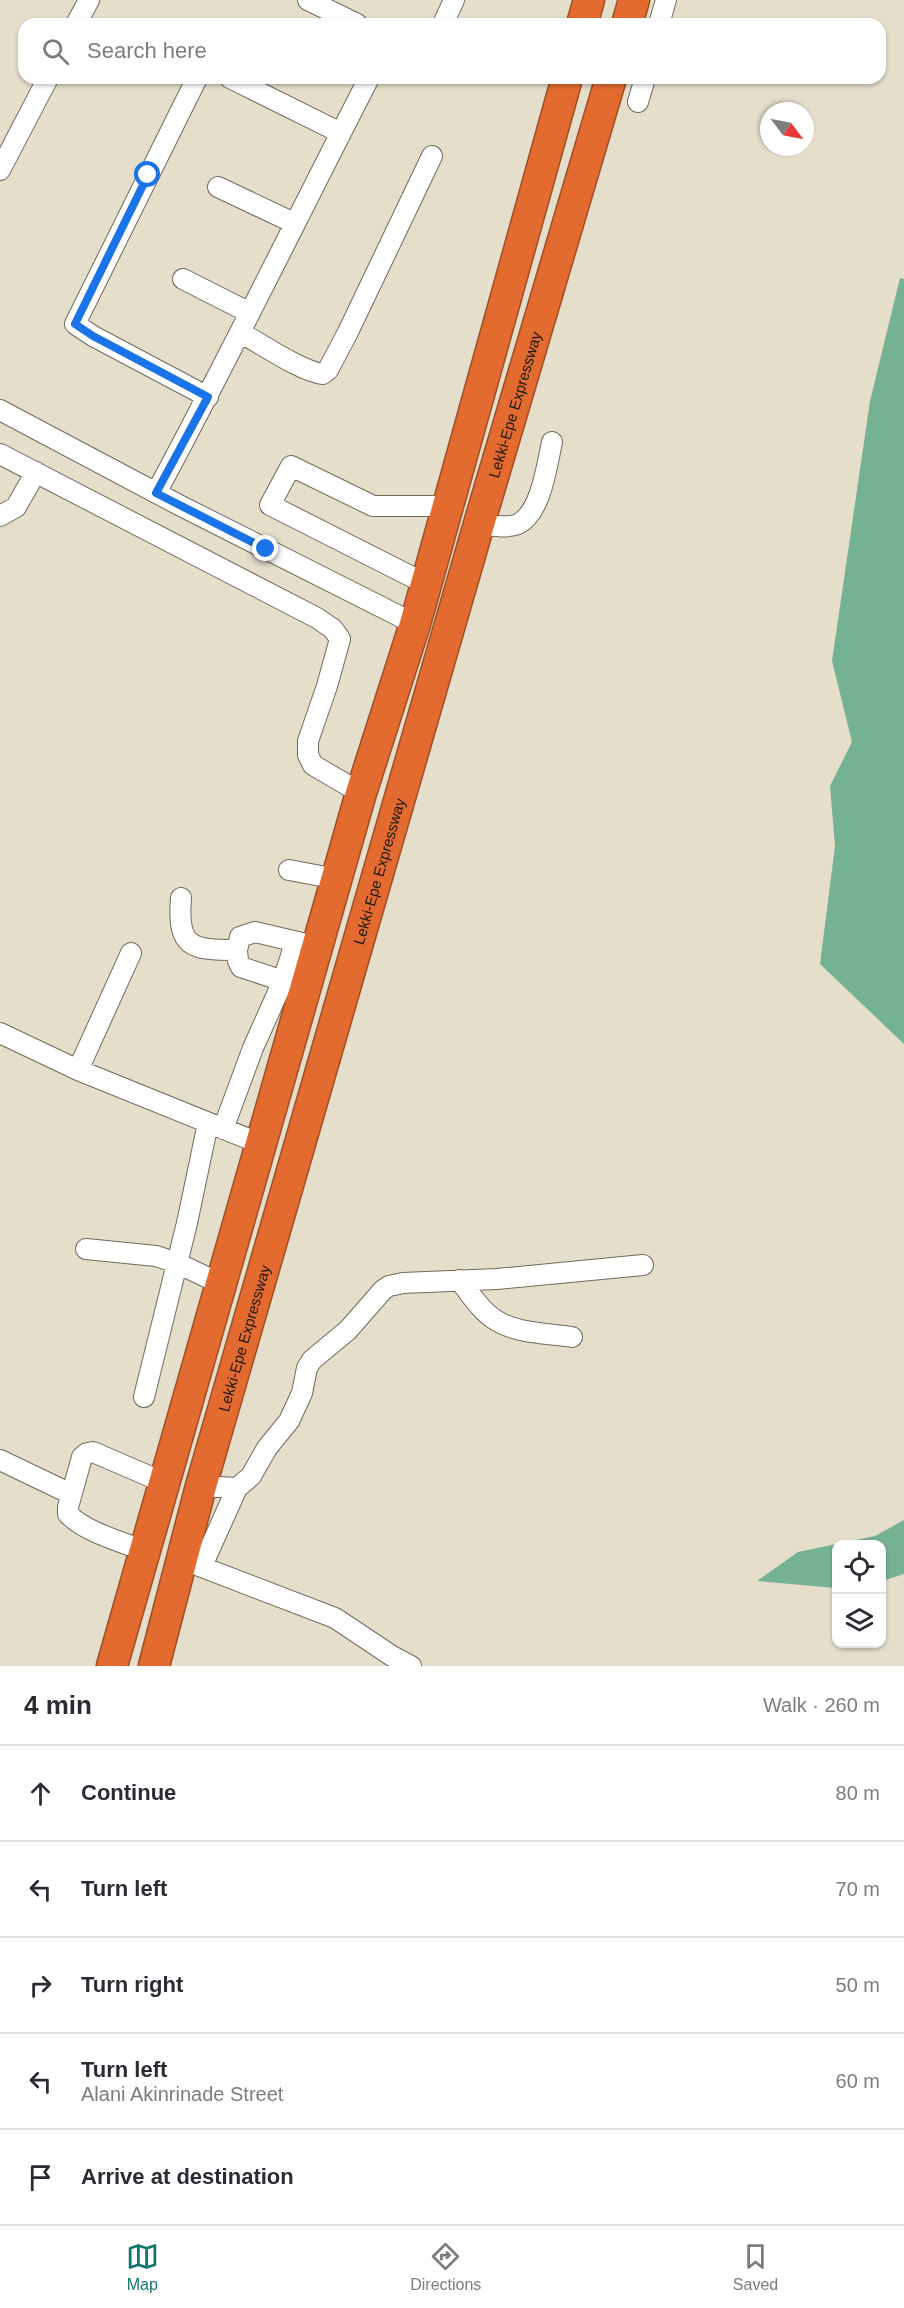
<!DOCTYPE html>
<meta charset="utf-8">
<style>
:root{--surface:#fff;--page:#f7f7f7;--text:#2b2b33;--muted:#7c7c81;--line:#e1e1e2;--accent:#0f766e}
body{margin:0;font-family:Arial,sans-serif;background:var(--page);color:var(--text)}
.controls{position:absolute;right:18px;bottom:18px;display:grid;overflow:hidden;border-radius:12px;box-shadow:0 2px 4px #0004}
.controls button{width:54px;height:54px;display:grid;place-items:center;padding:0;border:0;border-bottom:2px solid var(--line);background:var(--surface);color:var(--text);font:30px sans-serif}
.compass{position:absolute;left:760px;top:102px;width:54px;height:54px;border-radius:50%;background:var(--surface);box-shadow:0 2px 4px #0004;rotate:122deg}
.stop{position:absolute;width:18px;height:18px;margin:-14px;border:4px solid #1a73e8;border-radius:50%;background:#fff}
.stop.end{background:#1a73e8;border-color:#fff;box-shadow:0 2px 6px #0008}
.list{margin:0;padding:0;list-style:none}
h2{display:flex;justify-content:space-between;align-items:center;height:78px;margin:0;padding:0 24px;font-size:26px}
h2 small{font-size:20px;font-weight:400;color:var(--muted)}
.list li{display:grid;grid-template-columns:39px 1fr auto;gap:18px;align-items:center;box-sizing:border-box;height:96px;padding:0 24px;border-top:2px solid var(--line)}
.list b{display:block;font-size:22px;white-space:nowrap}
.list p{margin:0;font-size:20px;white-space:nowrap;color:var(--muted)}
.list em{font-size:20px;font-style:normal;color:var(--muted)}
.icon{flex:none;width:33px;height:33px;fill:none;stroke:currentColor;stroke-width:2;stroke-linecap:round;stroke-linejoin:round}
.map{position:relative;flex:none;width:904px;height:1666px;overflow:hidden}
.search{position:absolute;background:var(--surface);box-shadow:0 2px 4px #0004;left:18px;right:18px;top:18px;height:66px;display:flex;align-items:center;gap:15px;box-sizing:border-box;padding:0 21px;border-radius:18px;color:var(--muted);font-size:22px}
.sheet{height:558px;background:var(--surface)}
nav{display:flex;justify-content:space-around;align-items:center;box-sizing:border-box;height:84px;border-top:2px solid var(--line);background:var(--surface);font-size:16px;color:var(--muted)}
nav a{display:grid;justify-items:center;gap:3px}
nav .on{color:var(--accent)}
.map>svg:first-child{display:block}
.forest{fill:#75b294}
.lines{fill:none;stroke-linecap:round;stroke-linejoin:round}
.minor-casing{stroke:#706a5a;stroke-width:22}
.highway-casing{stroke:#9d4e25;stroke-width:33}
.minor{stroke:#fff;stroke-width:20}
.highway{stroke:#e46b30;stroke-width:30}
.route{stroke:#1a73e8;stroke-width:8}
.labels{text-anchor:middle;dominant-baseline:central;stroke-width:5;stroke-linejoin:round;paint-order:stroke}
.street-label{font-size:15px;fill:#191710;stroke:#fff}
</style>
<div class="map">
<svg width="904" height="1666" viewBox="0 0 904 1666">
<rect width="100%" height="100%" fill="#e4decb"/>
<path class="forest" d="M 900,278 L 904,279 L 904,1044 L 820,964 L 835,846 L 830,786 L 852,742 L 832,661 L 870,401 Z
M 904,1520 L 904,1574 L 882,1581 L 882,1544 L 836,1544 L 836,1588 L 757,1581 L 798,1552 L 875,1536 Z"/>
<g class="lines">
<g class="minor-casing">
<path id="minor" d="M 308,0 L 357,24
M 76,24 L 89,0
M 443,24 L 454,0
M 659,24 L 666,0
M 197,78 L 75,324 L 93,336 L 208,397
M 230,78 L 341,133
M 638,102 L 645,78
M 0,170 L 48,78
M 218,187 L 294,223
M 183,279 L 250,313
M 241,333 C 260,343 302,372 323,374 L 328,370 L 348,332 L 432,156
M 0,410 L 181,506 L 415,624
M 0,454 L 317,618 L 333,629 L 340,639 L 327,686 L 308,741 L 308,755 L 313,765 L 361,793
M 156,493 C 230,356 298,216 369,78
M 0,516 L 16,507 L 36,472
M 479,524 C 491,525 507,529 518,524 C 541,513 547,465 552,442
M 426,584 L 270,505 L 291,466 L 373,506 L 448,506
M 289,870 L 337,879
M 181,898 C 177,948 191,950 237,950 L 240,937 L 255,932 L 306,944
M 237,950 L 238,961 L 241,967 L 283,981
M 0,1033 L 78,1070 L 261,1144
M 78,1070 L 131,953
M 223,1129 L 253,1048 L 283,981 L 295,943
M 86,1249 L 156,1256 L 177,1263 L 221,1284
M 459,1280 C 470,1293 480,1310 494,1319 C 516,1334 547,1333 572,1337
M 144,1397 L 187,1223 L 208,1123
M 0,1460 L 71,1494
M 201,1486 L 237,1488 L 251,1476 L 267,1448 L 289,1421 L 302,1393 L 307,1368 L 312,1360 L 348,1330 L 383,1290 L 389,1286 L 403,1283 L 497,1279 L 643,1265
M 145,1551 C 122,1542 85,1532 68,1514 L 68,1507 L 82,1457 L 87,1453 L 93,1452 L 165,1483
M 181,1559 L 335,1618 L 392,1656 L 411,1666
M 202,1566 L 237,1488"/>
</g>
<g class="highway-casing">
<g id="highway">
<path d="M 582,24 L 589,0"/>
<path d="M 627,24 L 634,0"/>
<path d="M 112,1666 L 361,793 L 415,624 L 567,78"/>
<path id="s1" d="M 154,1666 L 201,1486 L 479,524 L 611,78"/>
</g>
</g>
<use href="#minor" class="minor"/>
<use href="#highway" class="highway"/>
</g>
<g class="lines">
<path class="route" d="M 148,175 L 75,324 L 93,336 L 208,397 L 156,493 L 266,549"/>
</g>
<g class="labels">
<g class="street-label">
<text stroke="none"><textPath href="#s1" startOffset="1312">Lekki-Epe Expressway</textPath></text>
<text stroke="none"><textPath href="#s1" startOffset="826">Lekki-Epe Expressway</textPath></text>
<text stroke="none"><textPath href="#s1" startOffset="340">Lekki-Epe Expressway</textPath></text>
</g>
</g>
</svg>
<div class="controls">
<button><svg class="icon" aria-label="locate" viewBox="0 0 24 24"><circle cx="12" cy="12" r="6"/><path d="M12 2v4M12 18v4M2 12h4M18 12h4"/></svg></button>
<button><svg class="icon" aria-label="layers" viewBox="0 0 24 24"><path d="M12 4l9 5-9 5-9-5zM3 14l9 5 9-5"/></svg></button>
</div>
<svg class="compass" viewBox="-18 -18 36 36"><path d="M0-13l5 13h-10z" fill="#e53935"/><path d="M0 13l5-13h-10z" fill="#7c7c81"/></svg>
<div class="stop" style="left:148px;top:175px"></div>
<div class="stop end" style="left:266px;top:549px"></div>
<div class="search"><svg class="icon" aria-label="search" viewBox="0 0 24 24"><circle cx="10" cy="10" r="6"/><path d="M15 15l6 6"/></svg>Search here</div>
</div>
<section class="sheet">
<h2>4 min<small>Walk · 260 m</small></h2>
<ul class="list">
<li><svg class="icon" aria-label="ahead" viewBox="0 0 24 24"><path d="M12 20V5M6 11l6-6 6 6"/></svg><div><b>Continue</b></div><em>80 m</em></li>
<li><svg class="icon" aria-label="left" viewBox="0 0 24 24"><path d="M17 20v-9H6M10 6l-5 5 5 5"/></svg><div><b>Turn left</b></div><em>70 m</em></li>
<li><svg class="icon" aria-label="right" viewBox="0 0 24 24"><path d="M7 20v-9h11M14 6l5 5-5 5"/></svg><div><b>Turn right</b></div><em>50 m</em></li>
<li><svg class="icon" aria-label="left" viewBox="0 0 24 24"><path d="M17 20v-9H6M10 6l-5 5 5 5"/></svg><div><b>Turn left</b><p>Alani Akinrinade Street</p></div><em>60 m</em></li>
<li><svg class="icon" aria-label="arrive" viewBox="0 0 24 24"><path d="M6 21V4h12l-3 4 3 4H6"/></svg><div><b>Arrive at destination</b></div></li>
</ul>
</section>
<nav>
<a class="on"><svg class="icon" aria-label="map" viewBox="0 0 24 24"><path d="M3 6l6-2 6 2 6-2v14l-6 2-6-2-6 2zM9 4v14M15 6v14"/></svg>Map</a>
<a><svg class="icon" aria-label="directions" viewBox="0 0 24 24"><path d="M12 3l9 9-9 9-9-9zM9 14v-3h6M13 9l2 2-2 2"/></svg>Directions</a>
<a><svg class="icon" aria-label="saved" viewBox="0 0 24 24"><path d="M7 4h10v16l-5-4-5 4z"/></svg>Saved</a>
</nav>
